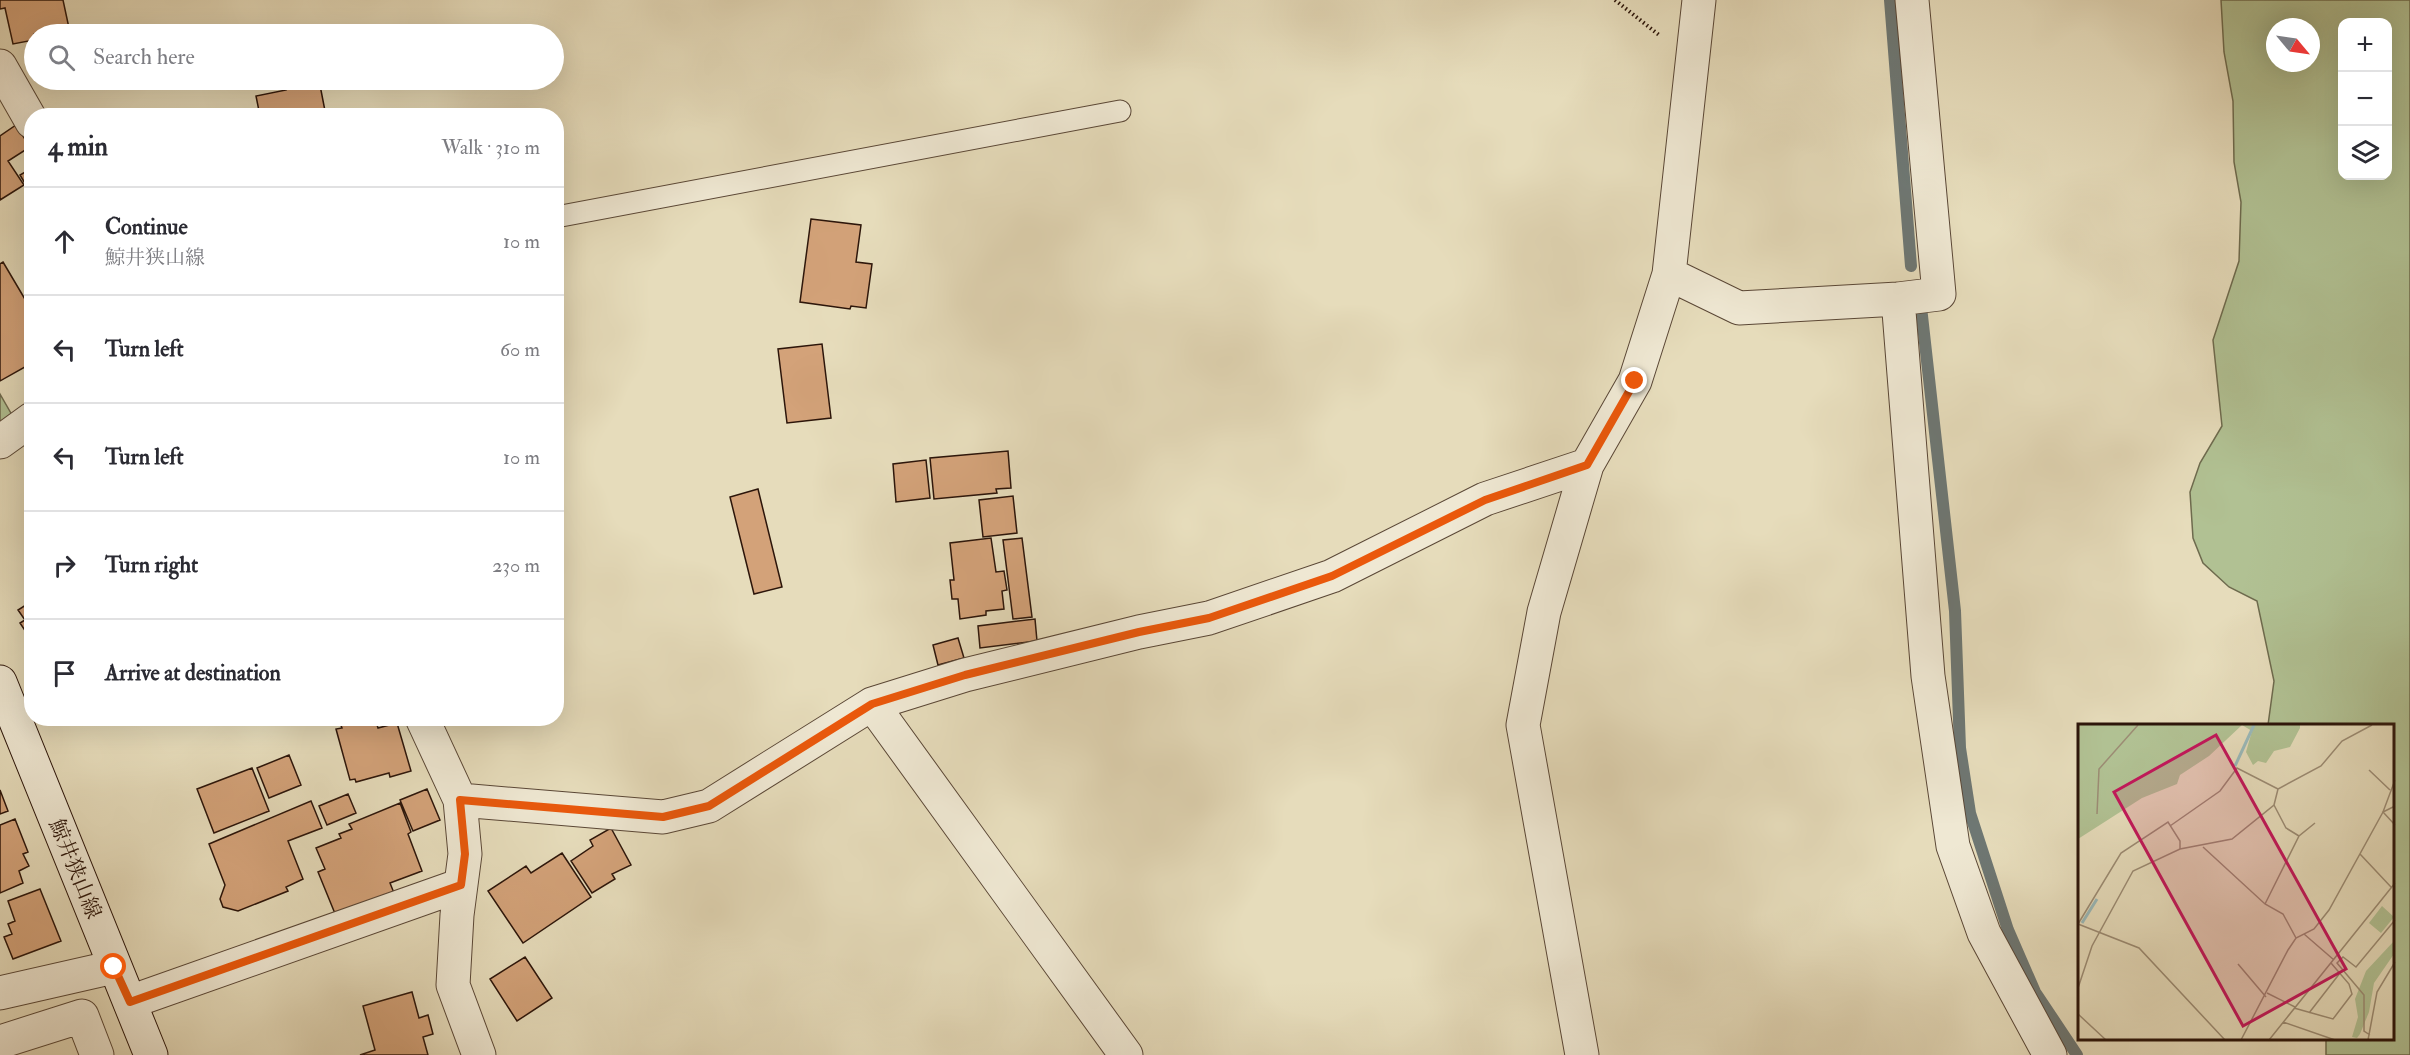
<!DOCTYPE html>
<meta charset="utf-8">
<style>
:root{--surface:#fff;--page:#f2f2f3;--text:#2b2b33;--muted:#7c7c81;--line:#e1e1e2}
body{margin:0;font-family:"IM FELL Double Pica","Noto Serif JP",serif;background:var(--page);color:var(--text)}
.controls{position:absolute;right:18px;top:18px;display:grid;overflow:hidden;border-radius:12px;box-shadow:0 6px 24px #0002}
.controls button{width:54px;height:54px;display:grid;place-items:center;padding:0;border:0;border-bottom:2px solid var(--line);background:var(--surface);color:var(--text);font:30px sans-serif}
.compass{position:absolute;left:2266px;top:18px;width:54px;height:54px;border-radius:50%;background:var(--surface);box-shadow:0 6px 24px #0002;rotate:119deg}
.stop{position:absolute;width:18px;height:18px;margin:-14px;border:4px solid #ea580c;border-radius:50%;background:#fff}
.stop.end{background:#ea580c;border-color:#fff;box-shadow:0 2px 6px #0008}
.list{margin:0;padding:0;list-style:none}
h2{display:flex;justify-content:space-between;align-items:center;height:78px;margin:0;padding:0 24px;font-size:26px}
h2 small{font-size:20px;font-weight:400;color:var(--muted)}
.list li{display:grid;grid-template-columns:39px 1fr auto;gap:18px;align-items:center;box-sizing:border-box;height:108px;padding:0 24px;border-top:2px solid var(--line)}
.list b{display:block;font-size:22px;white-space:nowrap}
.list p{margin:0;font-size:20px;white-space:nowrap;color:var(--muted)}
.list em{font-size:20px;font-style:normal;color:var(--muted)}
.icon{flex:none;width:33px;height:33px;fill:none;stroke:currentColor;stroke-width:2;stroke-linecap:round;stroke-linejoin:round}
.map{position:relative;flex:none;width:2410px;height:1055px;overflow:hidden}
.search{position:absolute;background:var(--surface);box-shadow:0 6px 24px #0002;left:24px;top:24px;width:540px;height:66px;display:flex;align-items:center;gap:15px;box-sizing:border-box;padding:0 21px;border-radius:33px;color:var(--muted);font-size:22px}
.panel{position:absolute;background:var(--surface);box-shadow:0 6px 24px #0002;left:24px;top:108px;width:540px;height:618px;border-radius:24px}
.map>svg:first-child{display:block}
.green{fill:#b1c193;stroke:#6e6b4e;stroke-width:1.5;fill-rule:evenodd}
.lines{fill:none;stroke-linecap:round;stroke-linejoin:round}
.stream{stroke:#6e7773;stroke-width:12}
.building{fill:#d3a279;stroke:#2c150a;stroke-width:1.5}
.lane-casing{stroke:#5a4736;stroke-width:23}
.street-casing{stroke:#5a4736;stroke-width:35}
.secondary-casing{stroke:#2c150a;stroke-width:35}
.path{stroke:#2c150a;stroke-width:4;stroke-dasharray:1.5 3;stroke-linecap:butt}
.lane{stroke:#efe8d3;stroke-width:21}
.street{stroke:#efe8d3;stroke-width:33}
.secondary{stroke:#efe8d3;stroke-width:33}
.route{stroke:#ea580c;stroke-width:8}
.labels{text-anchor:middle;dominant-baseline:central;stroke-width:5;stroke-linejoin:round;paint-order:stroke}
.street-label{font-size:21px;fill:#2c150a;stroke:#efe8d3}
.inset-river{fill:none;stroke:#9ab9b9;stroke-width:3}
.inset-road{fill:none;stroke:#9c8c74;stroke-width:1.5}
.view{fill:#c2185b;fill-opacity:0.15;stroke:#c2185b;stroke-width:3}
.inset-edge{fill:none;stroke:#2c150a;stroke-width:3}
</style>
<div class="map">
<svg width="2410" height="1055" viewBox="0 0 2410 1055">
<rect width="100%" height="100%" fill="#e6dcbb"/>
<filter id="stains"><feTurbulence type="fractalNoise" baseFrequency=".00333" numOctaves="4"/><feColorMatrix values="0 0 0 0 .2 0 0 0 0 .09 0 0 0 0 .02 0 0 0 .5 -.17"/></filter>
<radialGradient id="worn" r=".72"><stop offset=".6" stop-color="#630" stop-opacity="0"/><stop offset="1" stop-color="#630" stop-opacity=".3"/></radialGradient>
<path class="green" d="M 2221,0 L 2410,0 L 2410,1055 L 2326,1055 L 2326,1039 L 2394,1038 L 2394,725 L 2268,725 L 2274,681 L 2257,601 L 2229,587 L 2203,563 L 2193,538 L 2190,492 L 2200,463 L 2222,426 L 2213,340 L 2239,261 L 2241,202 L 2234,162 L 2233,101 L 2224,52 ZM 2388,22 L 2388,176 L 2342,176 L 2342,22 ZM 2275,27 L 2311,27 L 2311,63 L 2275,63 Z
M 0,394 L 12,415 L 0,424 Z"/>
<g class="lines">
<path class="stream" d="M 1890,0 L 1911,266
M 1921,307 L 1955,611 L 1960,748 L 1970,813 L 2008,930 L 2035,992 L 2077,1055"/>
</g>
<path class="building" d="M 0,0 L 63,0 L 69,28 L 51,32 L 52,34 L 34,34 L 34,40 L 13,44 L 5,8 L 0,9 Z
M 319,80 L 326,116 L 260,116 L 256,96 L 286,90 L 285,87 Z
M 16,125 L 30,147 L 8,161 L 24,185 L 0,200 L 0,136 Z
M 32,168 L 32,195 L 20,175 Z
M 811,219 L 861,225 L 856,262 L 872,264 L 866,308 L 851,306 L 850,309 L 800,302 Z
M 3,262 L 32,311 L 32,326 L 26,329 L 32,338 L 32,363 L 0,381 L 0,264 Z
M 822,344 L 831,418 L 787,423 L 778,349 Z
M 1008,451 L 1011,488 L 996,489 L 997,493 L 934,499 L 930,458 Z
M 926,460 L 930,498 L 896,502 L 893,464 Z
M 758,489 L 782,587 L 754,594 L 730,497 Z
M 1013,496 L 1017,533 L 983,537 L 979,500 Z
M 991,538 L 996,572 L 1004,571 L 1007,590 L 1002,591 L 1004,609 L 986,611 L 986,615 L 960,619 L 958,599 L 952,599 L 950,580 L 954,580 L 950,543 Z
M 1022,538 L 1032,617 L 1013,619 L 1003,540 Z
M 32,601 L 32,641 L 20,623 L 25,620 L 18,610 Z
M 1035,619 L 1037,641 L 980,648 L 978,626 Z
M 958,638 L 964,658 L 938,665 L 933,645 Z
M 357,718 L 375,718 L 378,728 L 397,723 L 411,771 L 390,777 L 389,773 L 356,782 L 355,779 L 350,780 L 336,729 L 342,728 L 340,723 Z
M 289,755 L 301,785 L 269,798 L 257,768 Z
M 252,768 L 269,811 L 214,833 L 197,789 Z
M 427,789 L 440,820 L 413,831 L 400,800 Z
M 0,790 L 8,811 L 0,814 Z
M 348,794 L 356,813 L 327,825 L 319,806 Z
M 311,801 L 322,828 L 288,841 L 303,879 L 286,887 L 288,891 L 238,911 L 223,907 L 220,899 L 225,885 L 209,844 Z
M 400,803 L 411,832 L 408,834 L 422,871 L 390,883 L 394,893 L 336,916 L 318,872 L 325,869 L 316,848 L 341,838 L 339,834 L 352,829 L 349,824 Z
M 15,819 L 28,852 L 23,854 L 29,866 L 19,871 L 23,883 L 0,893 L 0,825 Z
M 611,828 L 631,865 L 612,874 L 615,879 L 592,893 L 571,861 L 593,846 L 590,840 Z
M 562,853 L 591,897 L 523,943 L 488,891 L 526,866 L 531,873 Z
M 40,889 L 61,941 L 13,959 L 4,937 L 12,934 L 8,924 L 15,921 L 8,901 Z
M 525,957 L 552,998 L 517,1021 L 490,979 Z
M 412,992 L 419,1018 L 428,1015 L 433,1034 L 423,1037 L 428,1055 L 360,1055 L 375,1050 L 363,1006 Z"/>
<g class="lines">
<g class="lane-casing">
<path id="lane" d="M 556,217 L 1120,111"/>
</g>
<g class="street-casing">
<path id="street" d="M 0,66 L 32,122
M 1669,274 L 1739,308 L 1898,299 L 1939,294 L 1912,0
M 1898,299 L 1928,676 L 1953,846 L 1984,933 L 2050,1055
M 0,442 L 32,419
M 872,704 L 1126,1055
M 422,718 L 460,800 L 465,854 L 457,915 L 453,985 L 479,1055
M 460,800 L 663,817 L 709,806 L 872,704 L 965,675 L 1139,632 L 1209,618 L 1332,576 L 1485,499 L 1587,465
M 0,993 L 114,967
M 130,1002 L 461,885
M 0,1042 L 82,1016 L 97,1055
M 1582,1055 L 1523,725 L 1544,612 L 1587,465 L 1635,381 L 1669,274 L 1699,0"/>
</g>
<g class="secondary-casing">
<path id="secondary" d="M 0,682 L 151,1055"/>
</g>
<path class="path" d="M 1615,0 L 1659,35"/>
<use href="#lane" class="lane"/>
<use href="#street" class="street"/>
<use href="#secondary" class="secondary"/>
</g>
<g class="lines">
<path class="route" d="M 114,967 L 130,1002 L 461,885 L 465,854 L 460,800 L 663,817 L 709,806 L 872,704 L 965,675 L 1139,632 L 1209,618 L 1332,576 L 1485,500 L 1587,465 L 1635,381"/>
</g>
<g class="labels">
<g class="street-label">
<text transform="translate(75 869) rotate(68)">鯨井狭山線</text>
</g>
</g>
<g transform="translate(2078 724)">
<rect width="316" height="316" fill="#e6dcbb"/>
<path d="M 0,1 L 222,1 L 222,4 L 212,23 L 196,27 L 188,39 L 180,37 L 175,41 L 168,28 L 174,7 L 164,1 L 131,32 L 102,51 L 99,60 L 64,74 L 0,115 ZM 304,182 L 316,193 L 303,209 L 291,199 ZM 316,217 L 316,230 L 296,259 L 291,288 L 282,310 L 279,314 L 274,313 L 280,293 L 277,275 L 288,247 Z" fill="#b1c193"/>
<path class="inset-river" d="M 157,42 L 176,1M 4,199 L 19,175"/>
<path class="inset-road" d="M 291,46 L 312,66M 196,81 L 208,104 L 221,112M 317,82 L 305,88 L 317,101M 19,90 L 21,45 L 60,1M 92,102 L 142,67 L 159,44 L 200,65M 125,123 L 187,180 L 205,190 L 218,214M 282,130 L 313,163M 187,180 L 221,112 L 237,99M 0,200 L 61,224 L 147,316M 0,200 L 43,129 L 90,98 L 102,117 L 102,125M 226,210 L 256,236M 160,240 L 188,273M 0,264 L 14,222 L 55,147 L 102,125 L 154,115 L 196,81 L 200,65 L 243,42 L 264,17 L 294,1M 189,269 L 217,283M 216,284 L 255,295 L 274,270 L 271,260 L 253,239M 231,289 L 262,249M 0,290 L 28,316M 205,298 L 257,316M 292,311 L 286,307 L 286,271 L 259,239 L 265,233 L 278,243 L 317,196M 163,316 L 210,226 L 218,214 L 236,205 L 251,186 L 305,88 L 317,56M 191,316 L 317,159M 290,316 L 299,268 L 317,238"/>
<path class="view" d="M 138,11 L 268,245 L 165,302 L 36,68 Z"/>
<rect width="316" height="316" class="inset-edge"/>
</g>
<rect width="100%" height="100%" filter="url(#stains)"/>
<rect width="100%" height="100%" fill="url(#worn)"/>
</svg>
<div class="controls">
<button>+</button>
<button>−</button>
<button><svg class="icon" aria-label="layers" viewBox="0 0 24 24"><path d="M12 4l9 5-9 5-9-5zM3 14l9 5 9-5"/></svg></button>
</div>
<svg class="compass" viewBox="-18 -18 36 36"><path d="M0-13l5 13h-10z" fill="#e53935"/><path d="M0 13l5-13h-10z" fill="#7c7c81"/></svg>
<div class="stop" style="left:114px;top:967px"></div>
<div class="stop end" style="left:1635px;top:381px"></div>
<div class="search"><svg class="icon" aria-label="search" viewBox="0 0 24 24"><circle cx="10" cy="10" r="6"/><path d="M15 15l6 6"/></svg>Search here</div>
<section class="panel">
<h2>4 min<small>Walk · 310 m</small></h2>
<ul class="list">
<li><svg class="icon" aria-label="ahead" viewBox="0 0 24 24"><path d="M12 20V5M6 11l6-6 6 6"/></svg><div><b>Continue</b><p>鯨井狭山線</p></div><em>10 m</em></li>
<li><svg class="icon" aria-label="left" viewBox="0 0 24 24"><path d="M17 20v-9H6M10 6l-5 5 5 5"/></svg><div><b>Turn left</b></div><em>60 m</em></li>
<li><svg class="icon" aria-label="left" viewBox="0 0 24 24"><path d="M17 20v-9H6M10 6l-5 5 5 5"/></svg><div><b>Turn left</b></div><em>10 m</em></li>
<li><svg class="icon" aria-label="right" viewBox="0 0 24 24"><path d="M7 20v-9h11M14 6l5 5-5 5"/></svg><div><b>Turn right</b></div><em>230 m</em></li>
<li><svg class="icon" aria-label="arrive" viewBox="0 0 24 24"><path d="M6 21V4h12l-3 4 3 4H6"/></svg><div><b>Arrive at destination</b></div></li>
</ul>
</section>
</div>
